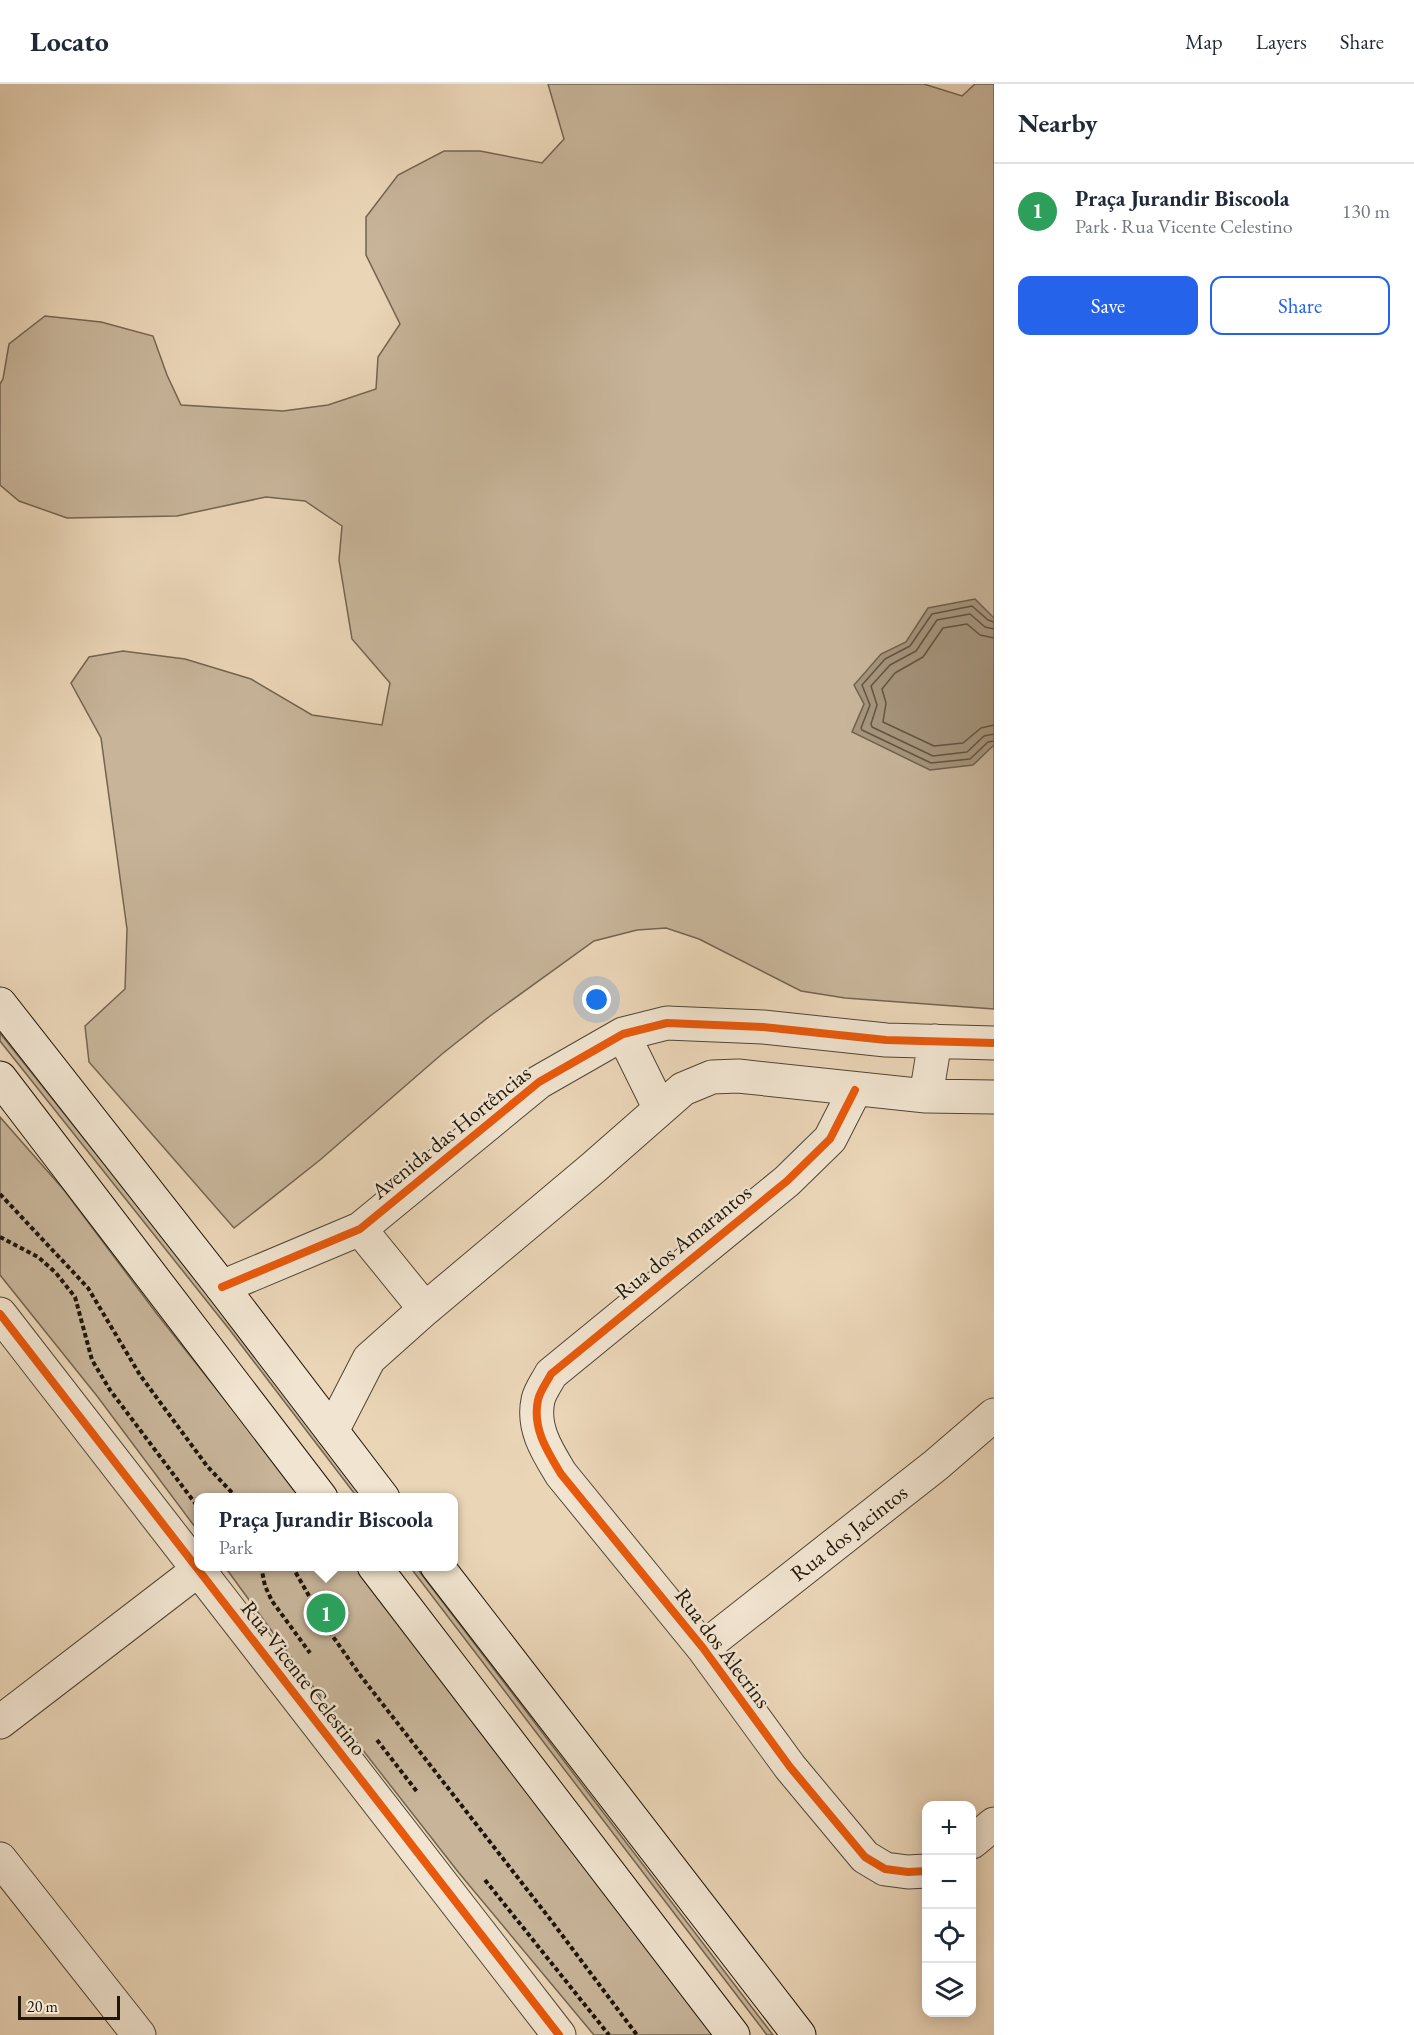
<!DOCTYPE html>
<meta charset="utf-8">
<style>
:root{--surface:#fff;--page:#f6f6f7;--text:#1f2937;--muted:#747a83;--line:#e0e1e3;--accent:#2563eb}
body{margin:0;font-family:"EB Garamond",serif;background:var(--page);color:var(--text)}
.controls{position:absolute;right:18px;bottom:18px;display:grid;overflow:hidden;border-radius:12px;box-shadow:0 3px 15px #0003}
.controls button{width:54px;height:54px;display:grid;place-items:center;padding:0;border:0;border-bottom:2px solid var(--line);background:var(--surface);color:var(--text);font:30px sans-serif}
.scale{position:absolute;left:18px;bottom:15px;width:102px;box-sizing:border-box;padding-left:6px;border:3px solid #1f1508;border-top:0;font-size:16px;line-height:21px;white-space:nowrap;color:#1f1508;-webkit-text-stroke:4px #f1e4d0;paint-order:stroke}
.you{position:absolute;left:597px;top:916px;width:21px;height:21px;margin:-15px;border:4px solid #fff;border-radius:50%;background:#1a73e8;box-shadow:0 0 0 9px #1a73e833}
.badge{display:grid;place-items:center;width:39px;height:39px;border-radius:50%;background:var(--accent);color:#fff;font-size:20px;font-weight:700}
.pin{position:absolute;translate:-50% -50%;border:3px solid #fff;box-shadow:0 2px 6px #0006}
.popup{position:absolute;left:194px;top:1409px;width:264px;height:78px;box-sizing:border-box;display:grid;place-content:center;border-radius:12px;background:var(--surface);filter:drop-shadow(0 2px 4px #0005);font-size:20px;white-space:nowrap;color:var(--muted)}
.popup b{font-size:22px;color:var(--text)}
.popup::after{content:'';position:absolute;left:50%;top:100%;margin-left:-12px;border:12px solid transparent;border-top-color:var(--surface)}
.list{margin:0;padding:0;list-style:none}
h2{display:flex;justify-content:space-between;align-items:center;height:78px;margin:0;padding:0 24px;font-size:26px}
h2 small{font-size:20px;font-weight:400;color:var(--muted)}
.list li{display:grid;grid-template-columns:39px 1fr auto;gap:18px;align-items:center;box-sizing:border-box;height:96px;padding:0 24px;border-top:2px solid var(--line)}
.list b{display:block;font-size:22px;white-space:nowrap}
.list p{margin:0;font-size:20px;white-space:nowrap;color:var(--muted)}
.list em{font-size:20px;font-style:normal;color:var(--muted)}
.actions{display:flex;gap:12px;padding:18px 24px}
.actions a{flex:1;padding:14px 0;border:2px solid var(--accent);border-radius:12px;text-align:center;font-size:21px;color:var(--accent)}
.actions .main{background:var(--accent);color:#fff}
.icon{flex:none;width:33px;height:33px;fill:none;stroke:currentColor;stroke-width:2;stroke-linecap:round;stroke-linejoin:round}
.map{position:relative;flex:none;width:994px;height:1951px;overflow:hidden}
header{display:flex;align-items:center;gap:36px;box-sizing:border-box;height:84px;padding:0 30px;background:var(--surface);border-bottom:2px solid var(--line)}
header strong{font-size:28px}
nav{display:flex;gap:33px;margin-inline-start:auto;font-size:21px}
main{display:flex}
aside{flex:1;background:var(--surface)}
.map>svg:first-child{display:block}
.green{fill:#c7b499;stroke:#736450;stroke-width:1.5}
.water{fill:#a5947c;stroke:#6f614e;stroke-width:1.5}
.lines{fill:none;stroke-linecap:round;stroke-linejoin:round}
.shore{stroke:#625442;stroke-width:1.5}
.street-casing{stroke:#524534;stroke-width:35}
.secondary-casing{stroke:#1f1508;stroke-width:35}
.path{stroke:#1f1508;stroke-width:4;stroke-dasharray:4.5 3;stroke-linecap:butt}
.street{stroke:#f1e4d0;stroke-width:33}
.secondary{stroke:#f1e4d0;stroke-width:33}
.cycleway-casing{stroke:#f1e4d0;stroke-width:11}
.cycleway{stroke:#e8590c;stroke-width:8}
.labels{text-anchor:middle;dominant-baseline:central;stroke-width:5;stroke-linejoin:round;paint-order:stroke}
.street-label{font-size:22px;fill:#1f1508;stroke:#f1e4d0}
</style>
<header>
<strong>Locato</strong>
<nav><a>Map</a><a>Layers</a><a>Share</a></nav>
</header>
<main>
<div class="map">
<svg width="994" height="1951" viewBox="0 0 994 1951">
<rect width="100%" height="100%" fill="#ead5b7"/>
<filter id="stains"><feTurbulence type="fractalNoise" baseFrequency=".00333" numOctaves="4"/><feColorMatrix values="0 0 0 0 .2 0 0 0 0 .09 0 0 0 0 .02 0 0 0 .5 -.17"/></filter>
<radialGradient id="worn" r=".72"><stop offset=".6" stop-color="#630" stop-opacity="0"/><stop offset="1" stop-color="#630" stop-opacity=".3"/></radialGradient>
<path class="green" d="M 548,0 L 924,0 L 962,12 L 975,0 L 994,0 L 994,925 L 845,914 L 801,907 L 699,855 L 666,844 L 637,846 L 594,857 L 490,932 L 442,970 L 320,1076 L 234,1144 L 89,978 L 85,942 L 125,905 L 127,845 L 101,654 L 71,599 L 89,573 L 123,567 L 185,575 L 251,595 L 312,631 L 382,641 L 390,599 L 352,555 L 339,476 L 342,442 L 305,417 L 266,413 L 177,432 L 67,434 L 19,417 L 0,401 L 0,300 L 3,295 L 9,260 L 45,232 L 101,238 L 153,252 L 167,291 L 181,321 L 283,327 L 328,321 L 376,305 L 378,273 L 400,240 L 366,171 L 366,133 L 398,91 L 444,67 L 480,67 L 542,79 L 564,55 Z
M 0,949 L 194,1193 L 364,1413 L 357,1413 L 229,1245 L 0,957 Z
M 0,1033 L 64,1106 L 157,1230 L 302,1413 L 198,1414 L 198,1447 L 97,1312 L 0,1191 Z
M 225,1483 L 357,1483 L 484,1642 L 716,1951 L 594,1951 L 459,1789 L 304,1591 Z
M 410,1483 L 416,1483 L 773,1951 L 767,1951 Z"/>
<path class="water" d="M 975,515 L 994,534 L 994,661 L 973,681 L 930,686 L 852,648 L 864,620 L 854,601 L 881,570 L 906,558 L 928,524 Z"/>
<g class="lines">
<path class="shore" d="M 994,538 L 988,536 L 972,522 L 932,530 L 910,562 L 885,575 L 862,601 L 870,621 L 861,644 L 862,646 L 931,679 L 970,675 L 988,658 L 994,657
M 994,545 L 985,543 L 970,530 L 937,536 L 916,567 L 890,581 L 871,602 L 877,621 L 871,640 L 872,643 L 933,672 L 967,668 L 984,652 L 994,650
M 994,554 L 980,551 L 967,540 L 943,544 L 923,573 L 895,589 L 882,605 L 886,619 L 883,638 L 934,662 L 963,659 L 981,644 L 994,641"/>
<g class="street-casing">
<path id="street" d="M 623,950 L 660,1025
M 855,1006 L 830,1055 L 787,1097 L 551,1290 C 547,1298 540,1307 538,1316 C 532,1344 547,1367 561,1390 L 703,1564 L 790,1683 L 865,1773 L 885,1785 L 908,1788 L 926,1787
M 926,1012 L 935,957
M 360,1145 L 425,1225
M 222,1203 L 360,1145 L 539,998 L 623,950 L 667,939 L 763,943 L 886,956 L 994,959
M 0,1230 L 559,1951
M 332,1347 L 369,1275 L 425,1225 L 593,1084 L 683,1005 L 712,993 L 738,992 L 926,1012 L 994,1013
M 703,1564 L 936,1381 L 994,1331
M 0,1638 L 198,1486
M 972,1758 L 994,1740
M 0,1775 L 139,1951"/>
</g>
<g class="secondary-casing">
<path id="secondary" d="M 0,920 L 222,1203 L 383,1414
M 0,994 L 321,1414
M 374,1482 L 733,1951
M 437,1482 L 799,1951"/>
</g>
<path class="path" d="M 0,1110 L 88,1204 L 140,1291 L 207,1382 L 237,1414
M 0,1153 L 38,1173 L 56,1189 L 75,1213 L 92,1276 L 110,1306 L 198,1423
M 261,1482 L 265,1502 L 272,1517 L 310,1569
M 292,1482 L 329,1547 L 360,1591 L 550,1835 L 637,1951
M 377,1656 L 418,1709
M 485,1796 L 609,1951"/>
<use href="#street" class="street"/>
<use href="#secondary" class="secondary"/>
<g class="cycleway-casing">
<path id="cycleway" d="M 855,1006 L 830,1055 L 787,1097 L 551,1290 C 547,1298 540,1307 538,1316 C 532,1344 547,1367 561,1390 L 703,1564 L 790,1683 L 865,1773 L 885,1785 L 908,1788 L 926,1787
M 222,1203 L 360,1145 L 539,998 L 623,950 L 667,939 L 763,943 L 886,956 L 994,959
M 0,1230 L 559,1951"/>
</g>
<use href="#cycleway" class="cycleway"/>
</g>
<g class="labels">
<g class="street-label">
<text transform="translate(451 1048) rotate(-39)">Avenida das Hortências</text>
<text transform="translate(683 1158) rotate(-39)">Rua dos Amarantos</text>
<text transform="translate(849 1449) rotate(-38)">Rua dos Jacintos</text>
<text transform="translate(723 1564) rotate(53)">Rua dos Alecrins</text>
<text transform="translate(304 1594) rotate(52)">Rua Vicente Celestino</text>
</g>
</g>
<rect width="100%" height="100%" filter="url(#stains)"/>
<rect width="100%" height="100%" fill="url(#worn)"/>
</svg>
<div class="controls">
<button>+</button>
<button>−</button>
<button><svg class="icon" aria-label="locate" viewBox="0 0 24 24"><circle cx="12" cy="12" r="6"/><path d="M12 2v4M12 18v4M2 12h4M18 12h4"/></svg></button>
<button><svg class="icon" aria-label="layers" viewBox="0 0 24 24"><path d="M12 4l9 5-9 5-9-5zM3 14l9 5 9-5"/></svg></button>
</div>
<div class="scale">20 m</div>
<div class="you"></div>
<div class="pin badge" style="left:326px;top:1529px;background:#2e9e5b">1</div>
<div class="popup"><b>Praça Jurandir Biscoola</b>Park</div>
</div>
<aside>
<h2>Nearby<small></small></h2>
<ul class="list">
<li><span class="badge" style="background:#2e9e5b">1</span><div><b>Praça Jurandir Biscoola</b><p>Park · Rua Vicente Celestino</p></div><em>130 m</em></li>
</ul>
<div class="actions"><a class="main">Save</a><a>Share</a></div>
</aside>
</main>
